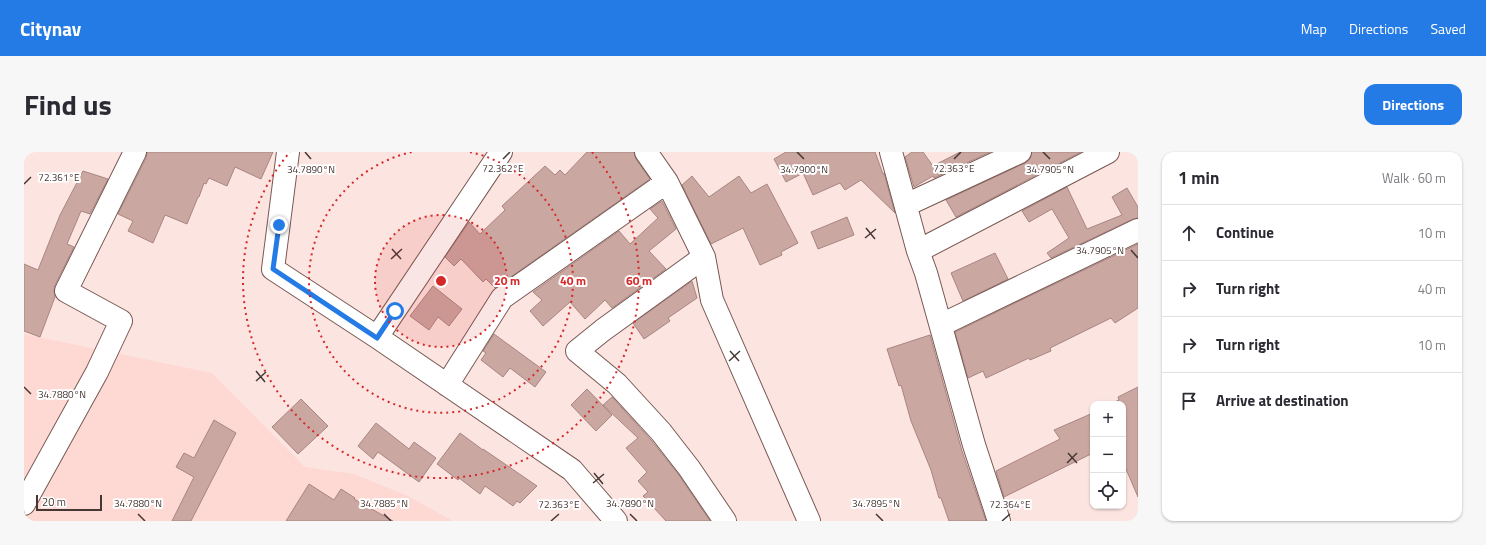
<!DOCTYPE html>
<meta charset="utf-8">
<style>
:root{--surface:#fff;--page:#f7f7f7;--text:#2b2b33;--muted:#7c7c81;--line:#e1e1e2;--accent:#257be5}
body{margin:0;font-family:"Titillium Web",sans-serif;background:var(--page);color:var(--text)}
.controls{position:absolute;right:12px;bottom:12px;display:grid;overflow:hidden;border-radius:8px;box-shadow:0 1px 3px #0004}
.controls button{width:36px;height:36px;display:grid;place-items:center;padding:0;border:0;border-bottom:1px solid var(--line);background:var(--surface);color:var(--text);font:20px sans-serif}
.scale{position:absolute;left:12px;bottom:10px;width:66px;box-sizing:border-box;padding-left:4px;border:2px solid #463734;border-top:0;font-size:11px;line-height:14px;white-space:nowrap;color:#463734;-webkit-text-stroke:3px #fff;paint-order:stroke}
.stop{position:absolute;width:12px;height:12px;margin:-9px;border:3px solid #257be5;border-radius:50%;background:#fff}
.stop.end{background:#257be5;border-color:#fff;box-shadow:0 1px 4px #0008}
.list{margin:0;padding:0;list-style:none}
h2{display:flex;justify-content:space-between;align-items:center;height:52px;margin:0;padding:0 16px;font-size:17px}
h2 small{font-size:13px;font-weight:400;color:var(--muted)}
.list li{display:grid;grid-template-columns:26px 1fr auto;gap:12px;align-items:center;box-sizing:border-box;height:56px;padding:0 16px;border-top:1px solid var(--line)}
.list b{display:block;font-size:15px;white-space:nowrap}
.list em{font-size:13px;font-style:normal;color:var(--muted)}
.icon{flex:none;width:22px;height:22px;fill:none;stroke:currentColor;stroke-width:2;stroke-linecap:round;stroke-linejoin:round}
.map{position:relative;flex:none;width:1114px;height:369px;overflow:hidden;border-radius:12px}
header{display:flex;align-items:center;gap:24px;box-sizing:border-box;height:56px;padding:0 20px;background:var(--accent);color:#fff}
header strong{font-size:19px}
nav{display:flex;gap:22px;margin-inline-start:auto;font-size:14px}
.intro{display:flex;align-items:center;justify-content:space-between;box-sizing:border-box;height:96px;padding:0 24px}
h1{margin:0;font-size:28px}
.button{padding:10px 18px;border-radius:12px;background:var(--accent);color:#fff;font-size:14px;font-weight:700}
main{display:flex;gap:24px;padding:0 24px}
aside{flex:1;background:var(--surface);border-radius:12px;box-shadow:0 1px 3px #0004}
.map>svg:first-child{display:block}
.built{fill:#fed9d3}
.building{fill:#cba7a1;stroke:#a88580}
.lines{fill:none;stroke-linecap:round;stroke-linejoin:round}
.minor-casing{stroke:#785853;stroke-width:24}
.minor{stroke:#fff;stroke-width:22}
.route{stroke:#257be5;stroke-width:5}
.ticks{fill:none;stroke:#463734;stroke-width:1.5}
.ring{fill:none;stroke:#d62828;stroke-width:2;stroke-dasharray:2 4}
.ticks-label{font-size:10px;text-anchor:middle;fill:#463734;stroke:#fff;stroke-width:4;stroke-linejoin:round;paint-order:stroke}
.centre{fill:#d62828;stroke:#fff;stroke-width:2}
.ring-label{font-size:12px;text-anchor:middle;font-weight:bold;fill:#d62828;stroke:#fff;stroke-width:4;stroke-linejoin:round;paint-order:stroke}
</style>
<header>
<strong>Citynav</strong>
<nav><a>Map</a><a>Directions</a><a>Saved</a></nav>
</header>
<div class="intro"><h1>Find us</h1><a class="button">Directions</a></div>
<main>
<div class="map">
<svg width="1114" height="369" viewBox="0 0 1114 369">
<rect width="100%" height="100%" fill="#fce5e1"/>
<path class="built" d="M 0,182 L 188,221 L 281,315 L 330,322 L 382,343 L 429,369 L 0,369 Z"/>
<path class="building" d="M 123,0 L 249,0 L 237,27 L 211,15 L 203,34 L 185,26 L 182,32 L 180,31 L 175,45 L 174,45 L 163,72 L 141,63 L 129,91 L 104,79 L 109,69 L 94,62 L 122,6 Z
M 563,0 L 610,0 L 612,7 L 626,27 L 471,136 L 462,127 L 459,130 L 437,107 L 430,114 L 421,105 L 445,70 L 456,82 L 481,58 L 478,54 L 521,14 L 531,23 L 536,18 L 541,23 Z
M 762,0 L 851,0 L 859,22 L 860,21 L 871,61 L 837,28 L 821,38 L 816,31 L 789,43 L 779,21 L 762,30 L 750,7 Z
M 888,0 L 899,0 L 909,14 L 936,0 L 966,0 L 910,26 L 909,24 L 890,35 L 881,5 Z
M 1008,0 L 1057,0 L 932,65 L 922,48 L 1001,11 L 1006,7 Z
M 59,19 L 84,27 L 66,62 L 57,59 L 43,92 L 50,95 L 31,133 L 30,139 L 31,145 L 16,185 L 0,179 L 0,112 L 14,118 L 36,63 Z
M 668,24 L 685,45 L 715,24 L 727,41 L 743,32 L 774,91 L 757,100 L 758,103 L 736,113 L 719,76 L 687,92 L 658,33 Z
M 1043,35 L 1063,77 L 1098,63 L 1088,45 L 1103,36 L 1114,55 L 1114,66 L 1109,67 L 1027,106 L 1023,101 L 1045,86 L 1028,57 L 1005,70 L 998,59 Z
M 638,49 L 652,77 L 625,99 L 642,117 L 588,156 L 581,148 L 561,167 L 546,150 L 519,174 L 506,159 L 518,148 L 509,140 L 595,79 L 606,92 L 634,66 L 626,57 Z
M 823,65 L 830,83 L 794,97 L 787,80 Z
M 1114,92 L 1114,156 L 1091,171 L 1087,166 L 1026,196 L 1027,199 L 1006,208 L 1005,206 L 962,226 L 959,219 L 944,226 L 931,180 Z
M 971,101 L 984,127 L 939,149 L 927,121 Z
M 668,129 L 673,146 L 644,166 L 646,169 L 620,187 L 609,171 Z
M 409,134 L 438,157 L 425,174 L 414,165 L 405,178 L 386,164 Z
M 470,182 L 522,220 L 511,235 L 486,216 L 479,225 L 457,208 L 462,201 L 459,199 Z
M 906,183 L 938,299 L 962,369 L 925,369 L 917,346 L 915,346 L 907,318 L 887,269 L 877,233 L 875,234 L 863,197 Z
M 1114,235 L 1114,345 L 1099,310 L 1099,252 L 1086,252 L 1095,248 L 1094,245 Z
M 563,237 L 588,263 L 572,279 L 547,253 Z
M 588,245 L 627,288 L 655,323 L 686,369 L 642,369 L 619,344 L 624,340 L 614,329 L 623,320 L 602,296 L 614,286 L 579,253 Z
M 277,247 L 304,274 L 274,302 L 248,275 Z
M 1069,261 L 1069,301 L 980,345 L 972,319 L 1036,287 L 1030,278 Z
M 190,268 L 212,281 L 167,369 L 148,369 L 170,325 L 152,315 L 160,301 L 170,306 Z
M 352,271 L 385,297 L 390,290 L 412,306 L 395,330 L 354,300 L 349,307 L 334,294 Z
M 436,281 L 459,298 L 459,297 L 513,334 L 496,351 L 493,349 L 489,354 L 461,334 L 456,342 L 435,326 L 434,328 L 413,312 Z
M 285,332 L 310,348 L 317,337 L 331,346 L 330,347 L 369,369 L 262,369 Z"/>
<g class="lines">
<g class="minor-casing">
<path id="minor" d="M 264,0 L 249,117 L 353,185 L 548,318 L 592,369
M 622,0 L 643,30 L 680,105 L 688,148 L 785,369
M 867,0 L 894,99 L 902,121 L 950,293 L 975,369
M 882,53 L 996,0
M 894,99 L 1084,0
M 680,105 L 579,178 L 553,199 L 593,232 L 637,280 L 665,316 L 701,369
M 917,173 L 1114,78
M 353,185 L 477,0
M 423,233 L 478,146 L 643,30
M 0,352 L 73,220 L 97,169 L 42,139 L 111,0"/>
</g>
<use href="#minor" class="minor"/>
</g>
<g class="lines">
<path class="route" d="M 255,73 L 249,117 L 353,186 L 371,159"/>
</g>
<path class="ticks" d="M 281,0 L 287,7M 773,0 L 780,7M 1019,0 L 1026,7M 479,7 L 486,0M 930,7 L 937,0M 0,32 L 7,25M 842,76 L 851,87M 841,86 L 852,77M 368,97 L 377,107M 1107,98 L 1114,106M 367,107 L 378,97M 706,199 L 715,209M 705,209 L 716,199M 232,219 L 241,230M 232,229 L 242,220M 0,235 L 7,242M 1044,301 L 1053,311M 1043,311 L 1053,301M 570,321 L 579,332M 569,331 L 580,322M 114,362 L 121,369M 360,362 L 367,369M 606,362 L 613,369M 852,362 L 859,369M 527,369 L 535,362M 978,369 L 986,362"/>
<circle cx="417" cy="129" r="66" fill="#d62828" fill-opacity=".12"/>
<g class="ring">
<circle cx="417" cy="129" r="66"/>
<path d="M446 0A132 132 0 1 1 388 0"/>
<path d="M568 0A198 198 0 1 1 266 0"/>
</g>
<g class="ticks-label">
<text x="479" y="20">72.362°E</text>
<text x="930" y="20">72.363°E</text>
<text x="287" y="21">34.7890°N</text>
<text x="1026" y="21">34.7905°N</text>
<text x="780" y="21">34.7900°N</text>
<text x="35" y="29">72.361°E</text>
<text x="1076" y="102">34.7905°N</text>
<text x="38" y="246">34.7880°N</text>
<text x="114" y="355">34.7880°N</text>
<text x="360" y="355">34.7885°N</text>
<text x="606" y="355">34.7890°N</text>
<text x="852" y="355">34.7895°N</text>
<text x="535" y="356">72.363°E</text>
<text x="986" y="356">72.364°E</text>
</g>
<circle cx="417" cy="129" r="6" class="centre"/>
<g class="ring-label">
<text x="483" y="133">20 m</text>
<text x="549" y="133">40 m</text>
<text x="615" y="133">60 m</text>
</g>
</svg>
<div class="controls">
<button>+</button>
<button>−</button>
<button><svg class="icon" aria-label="locate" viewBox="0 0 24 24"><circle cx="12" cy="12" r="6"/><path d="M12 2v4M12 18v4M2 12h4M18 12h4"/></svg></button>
</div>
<div class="scale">20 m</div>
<div class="stop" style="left:371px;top:159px"></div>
<div class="stop end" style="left:255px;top:73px"></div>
</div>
<aside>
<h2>1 min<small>Walk · 60 m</small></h2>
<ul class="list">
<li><svg class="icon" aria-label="ahead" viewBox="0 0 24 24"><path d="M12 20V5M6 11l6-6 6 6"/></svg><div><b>Continue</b></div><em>10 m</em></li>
<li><svg class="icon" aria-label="right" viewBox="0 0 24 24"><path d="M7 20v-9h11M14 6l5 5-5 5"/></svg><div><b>Turn right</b></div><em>40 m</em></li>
<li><svg class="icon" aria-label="right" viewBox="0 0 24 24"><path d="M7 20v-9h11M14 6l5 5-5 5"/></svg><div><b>Turn right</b></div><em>10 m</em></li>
<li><svg class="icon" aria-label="arrive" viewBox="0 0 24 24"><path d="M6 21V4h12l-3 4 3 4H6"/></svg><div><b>Arrive at destination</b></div></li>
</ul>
</aside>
</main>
